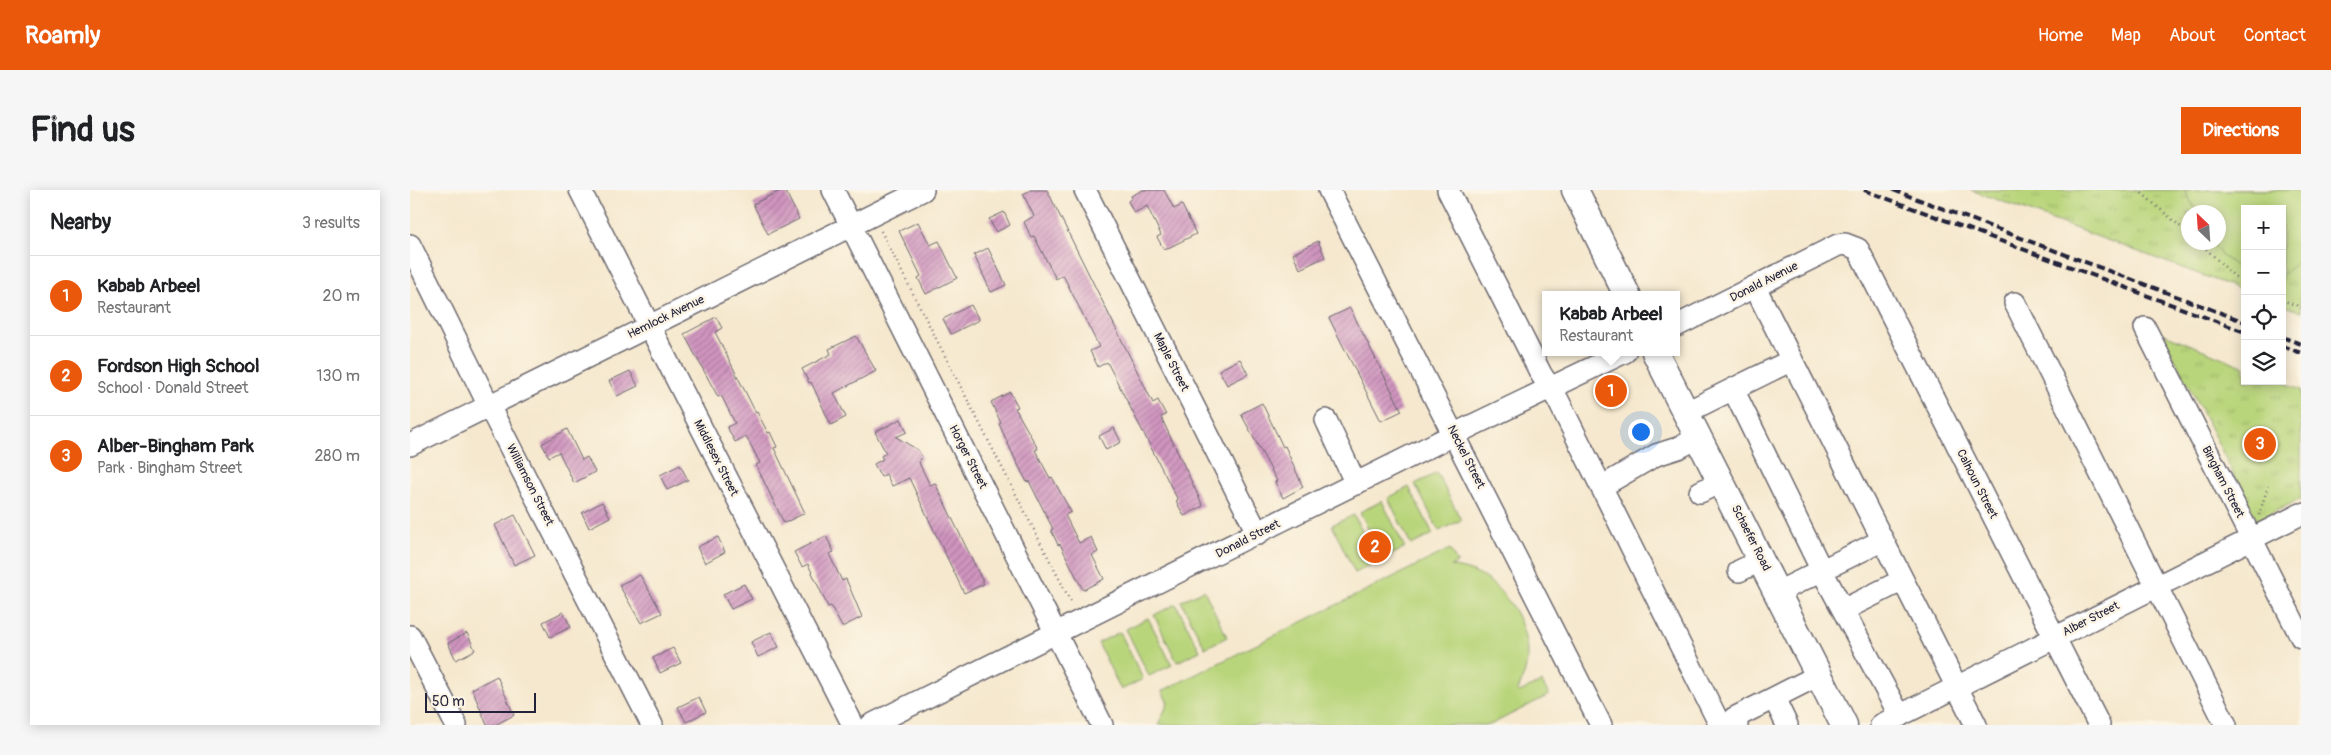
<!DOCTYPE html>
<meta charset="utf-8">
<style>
:root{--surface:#fff;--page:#f6f6f6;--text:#202124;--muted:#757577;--line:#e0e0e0;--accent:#ea580c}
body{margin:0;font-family:Pangolin,sans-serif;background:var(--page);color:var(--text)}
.controls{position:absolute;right:15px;top:15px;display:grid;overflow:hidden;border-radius:0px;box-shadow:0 2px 12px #0003}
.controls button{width:45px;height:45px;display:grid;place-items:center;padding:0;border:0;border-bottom:1px solid var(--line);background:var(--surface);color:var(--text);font:25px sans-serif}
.compass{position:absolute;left:1771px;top:15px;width:45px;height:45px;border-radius:50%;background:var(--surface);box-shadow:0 2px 12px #0003;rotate:335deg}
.scale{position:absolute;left:15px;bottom:12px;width:111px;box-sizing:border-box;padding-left:5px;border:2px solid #22223b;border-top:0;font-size:14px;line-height:18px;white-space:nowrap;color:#22223b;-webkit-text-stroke:4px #fcf5e5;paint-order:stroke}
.you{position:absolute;left:1230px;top:241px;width:18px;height:18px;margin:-12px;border:4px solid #fff;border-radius:50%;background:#1a73e8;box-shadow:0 0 0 8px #1a73e833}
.badge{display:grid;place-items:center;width:32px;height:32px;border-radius:50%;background:var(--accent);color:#fff;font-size:16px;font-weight:700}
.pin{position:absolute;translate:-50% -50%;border:2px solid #fff;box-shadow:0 1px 5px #0006}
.popup{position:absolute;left:1132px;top:101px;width:138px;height:65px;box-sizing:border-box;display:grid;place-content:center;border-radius:0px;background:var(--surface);filter:drop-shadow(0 1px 4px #0005);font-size:16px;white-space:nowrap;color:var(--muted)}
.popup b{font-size:19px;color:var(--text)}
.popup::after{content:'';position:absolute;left:50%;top:100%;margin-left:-10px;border:10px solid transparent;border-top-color:var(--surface)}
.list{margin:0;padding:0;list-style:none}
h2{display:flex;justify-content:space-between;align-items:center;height:65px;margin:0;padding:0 20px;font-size:21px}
h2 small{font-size:16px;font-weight:400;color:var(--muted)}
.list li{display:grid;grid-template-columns:32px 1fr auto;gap:15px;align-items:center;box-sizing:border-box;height:80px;padding:0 20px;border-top:1px solid var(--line)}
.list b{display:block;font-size:19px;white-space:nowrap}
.list p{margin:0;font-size:16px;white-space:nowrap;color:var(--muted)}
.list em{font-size:16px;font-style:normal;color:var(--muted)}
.icon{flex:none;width:28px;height:28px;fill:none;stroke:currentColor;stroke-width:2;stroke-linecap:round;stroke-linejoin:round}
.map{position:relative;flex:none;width:1891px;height:535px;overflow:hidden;border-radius:0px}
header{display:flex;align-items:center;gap:30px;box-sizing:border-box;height:70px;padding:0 25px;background:var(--accent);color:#fff}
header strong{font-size:24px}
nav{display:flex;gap:28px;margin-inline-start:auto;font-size:18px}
.intro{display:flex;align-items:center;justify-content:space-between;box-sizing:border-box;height:120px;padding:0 30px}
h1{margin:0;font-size:35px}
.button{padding:12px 22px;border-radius:0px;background:var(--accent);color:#fff;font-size:18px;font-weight:700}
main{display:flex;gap:30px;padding:0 30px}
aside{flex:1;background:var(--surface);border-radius:0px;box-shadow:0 2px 12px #0003}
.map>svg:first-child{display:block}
.park{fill:url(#park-tufts);stroke:#6e7c5b;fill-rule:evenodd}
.pitch{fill:#b9d57b;stroke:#6e7c5b}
.building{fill:url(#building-hatch)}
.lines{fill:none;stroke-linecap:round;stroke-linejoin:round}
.minor-casing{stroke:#6c676e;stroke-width:24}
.major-casing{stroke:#6c676e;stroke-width:29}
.path{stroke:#6c676e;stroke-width:2.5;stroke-dasharray:1 4;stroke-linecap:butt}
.minor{stroke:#fff;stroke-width:21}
.major{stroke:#fff;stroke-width:26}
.rail{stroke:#22223b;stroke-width:4;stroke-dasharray:8 4;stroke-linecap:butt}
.labels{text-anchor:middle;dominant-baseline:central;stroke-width:5;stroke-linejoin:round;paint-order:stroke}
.street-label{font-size:12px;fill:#22223b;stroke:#fcf5e5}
</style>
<header>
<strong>Roamly</strong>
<nav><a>Home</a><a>Map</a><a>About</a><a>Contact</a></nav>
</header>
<div class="intro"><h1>Find us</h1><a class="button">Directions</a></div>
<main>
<aside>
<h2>Nearby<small>3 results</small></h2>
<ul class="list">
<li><span class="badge">1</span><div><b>Kabab Arbeel</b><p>Restaurant</p></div><em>20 m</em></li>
<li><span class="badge">2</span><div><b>Fordson High School</b><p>School · Donald Street</p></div><em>130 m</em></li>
<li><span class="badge">3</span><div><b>Alber-Bingham Park</b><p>Park · Bingham Street</p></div><em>280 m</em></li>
</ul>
</aside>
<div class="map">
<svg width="1891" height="535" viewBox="0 0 1891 535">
<defs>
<pattern id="park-tufts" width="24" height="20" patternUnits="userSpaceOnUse" patternTransform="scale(1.25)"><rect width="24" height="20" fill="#b9d57b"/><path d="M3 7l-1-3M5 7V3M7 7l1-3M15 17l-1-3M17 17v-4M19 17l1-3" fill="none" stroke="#9fb76b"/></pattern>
<pattern id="building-hatch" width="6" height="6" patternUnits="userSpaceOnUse" patternTransform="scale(1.25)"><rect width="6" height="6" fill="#d095bf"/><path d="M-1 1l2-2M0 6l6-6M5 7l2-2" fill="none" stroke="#a8799c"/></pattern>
</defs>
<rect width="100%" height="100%" fill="#fcf5e5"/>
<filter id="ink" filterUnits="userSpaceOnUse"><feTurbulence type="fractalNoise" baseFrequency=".02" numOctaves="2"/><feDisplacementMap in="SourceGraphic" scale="10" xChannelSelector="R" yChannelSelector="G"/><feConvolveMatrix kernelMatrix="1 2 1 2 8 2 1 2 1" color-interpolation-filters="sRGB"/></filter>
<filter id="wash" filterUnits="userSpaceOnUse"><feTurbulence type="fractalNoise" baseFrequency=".0096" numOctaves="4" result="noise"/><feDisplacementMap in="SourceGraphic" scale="20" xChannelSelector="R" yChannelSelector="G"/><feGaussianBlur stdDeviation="1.12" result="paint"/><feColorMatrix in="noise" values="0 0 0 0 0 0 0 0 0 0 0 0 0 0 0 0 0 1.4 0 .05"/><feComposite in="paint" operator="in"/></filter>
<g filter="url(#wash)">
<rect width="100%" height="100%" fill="#f5e8ce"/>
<path class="park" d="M 1561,0 L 1891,0 L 1891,122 L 1872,115 L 1872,19 L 1835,19 L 1835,101 ZM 1778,22 L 1808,22 L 1808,52 L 1778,52 Z
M 1752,143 L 1835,177 L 1835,191 L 1870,191 L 1891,200 L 1891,309 L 1847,330 Z"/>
<path class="pitch" d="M 1774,0 L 1891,0 L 1891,69 L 1872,85 L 1872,19 L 1835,19 L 1835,83 L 1811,65 L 1803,53 L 1808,52 L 1808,22 L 1787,22 Z
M 1027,283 L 1051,330 L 1029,341 L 1005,294 Z
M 999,297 L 1023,344 L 1001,355 L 978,308 Z
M 972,311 L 995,358 L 973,369 L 950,322 Z
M 944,325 L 967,372 L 945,383 L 922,335 Z
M 1040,359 L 1047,373 L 1041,376 C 1048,378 1056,379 1063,382 C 1098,396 1125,444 1115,481 C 1113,488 1110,496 1107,503 L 1132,492 L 1139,505 L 1080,535 L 748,535 L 758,513 L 752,501 Z
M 794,400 L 817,447 L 795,458 L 771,411 Z
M 766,414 L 790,461 L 767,472 L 744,425 Z
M 738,428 L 762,475 L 739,486 L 716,439 Z
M 710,442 L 733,489 L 711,500 L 688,453 Z"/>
<g id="blocks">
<path class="building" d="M 372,0 L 375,0 L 389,29 L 358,44 L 343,14 Z
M 621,0 L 637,0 L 743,213 L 748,210 L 756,225 L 751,227 L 793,316 L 774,326 L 766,311 L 768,310 L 697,172 L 688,177 L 680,161 L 689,157 L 653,85 L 646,89 L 624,46 L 621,47 L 614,32 L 624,26 L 613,4 Z
M 733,0 L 754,0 L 764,19 L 772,15 L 786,44 L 754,60 L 747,47 L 751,45 L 737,16 L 724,23 L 718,11 L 722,8 L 721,6 Z
M 594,22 L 600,35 L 586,42 L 579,29 Z
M 508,32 L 520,55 L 529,51 L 547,88 L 516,104 L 508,88 L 511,86 L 489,41 Z
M 908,51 L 915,67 L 890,79 L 883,64 Z
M 578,58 L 596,95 L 581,102 L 564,65 Z
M 561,115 L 569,130 L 541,144 L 533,129 Z
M 940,118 L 992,221 L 971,231 L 919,128 Z
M 306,127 L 312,138 L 305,142 L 346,223 L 347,222 L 358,243 L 360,242 L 367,257 L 364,258 L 395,323 L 374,333 L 346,275 L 350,273 L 336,246 L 325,252 L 317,237 L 325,233 L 311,205 L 308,207 L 274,144 Z
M 446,146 L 466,181 L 424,203 L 436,227 L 421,235 L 401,192 L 399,193 L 392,179 L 421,164 L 419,159 Z
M 830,169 L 838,184 L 817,195 L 809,180 Z
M 220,181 L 228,196 L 207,206 L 199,191 Z
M 600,202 L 608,217 L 605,218 L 628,259 L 625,260 L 640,288 L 642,287 L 661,322 L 655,325 L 669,353 L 681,347 L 688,362 L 682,365 L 694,389 L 673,400 L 650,354 L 648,355 L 641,340 L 643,339 L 619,291 L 617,292 L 606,271 L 589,234 L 591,233 L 581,212 Z
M 852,213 L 873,257 L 875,256 L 893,297 L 873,308 L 865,292 L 867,291 L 831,224 Z
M 491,229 L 497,242 L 486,247 L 508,260 L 512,267 L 509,272 L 511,277 L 520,295 L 525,293 L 574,394 L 554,403 L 499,288 L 482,296 L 476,284 L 471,287 L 464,274 L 473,269 L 471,266 L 476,263 L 465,242 Z
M 704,238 L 711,252 L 696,260 L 689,246 Z
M 157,239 L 172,270 L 177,267 L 185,282 L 164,293 L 149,262 L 139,267 L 132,254 Z
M 270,275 L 278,290 L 257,300 L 250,285 Z
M 192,312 L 200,327 L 179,338 L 172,323 Z
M 105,325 L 125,365 L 104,375 L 85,335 Z
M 416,346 L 424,362 L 419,364 L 432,391 L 436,389 L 452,427 L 432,437 L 421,416 L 418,417 L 398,374 L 392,377 L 384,362 Z
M 308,347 L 315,362 L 295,373 L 287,357 Z
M 230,385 L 252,423 L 231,433 L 209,395 Z
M 334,394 L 342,409 L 321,419 L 313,404 Z
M 153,422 L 161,437 L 140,447 L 133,432 Z
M 361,442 L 369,457 L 348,467 L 341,452 Z
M 57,443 L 65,460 L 46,470 L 38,453 Z
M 263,458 L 271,473 L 250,483 L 243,468 Z
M 87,486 L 104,525 L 85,535 L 77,535 L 62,499 Z
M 289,507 L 296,522 L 276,532 L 268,517 Z"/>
</g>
</g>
<g filter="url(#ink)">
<use href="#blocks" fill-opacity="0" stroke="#6c676e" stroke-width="1"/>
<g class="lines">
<g class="minor-casing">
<path id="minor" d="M 170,0 L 443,535
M 423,0 L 692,535
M 675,0 L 848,344
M 919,0 L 1191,535
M 1038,0 L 1131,184 L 1148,210 L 1310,535
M 0,55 L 79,216 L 242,535
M 1345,97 L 1566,535
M 1605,113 L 1816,535
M 1266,136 L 1428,55 L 1435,54 L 1448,59 L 1689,535
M 1735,138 L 1891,447
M 1323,199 L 1382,170
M 1275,223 L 1323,199 L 1412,381 L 1490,526
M 916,230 L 946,294
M 0,255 L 513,0
M 1191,297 L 1246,265 L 1268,258 L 1288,248
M 1290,302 L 1312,291
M 1329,381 L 1352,370
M 1368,402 L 1473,350
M 1433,420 L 1493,390
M 0,446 L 46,535
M 1364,508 L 1377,535
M 461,535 L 1061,236 L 1215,162
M 1327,535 L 1324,528 L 1409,485
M 1471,535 L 1891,324"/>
</g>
<g class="major-casing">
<path id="major" d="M 1165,0 L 1217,105
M 1245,162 L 1434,535"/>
</g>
<path class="path" d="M 1728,0 L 1778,43
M 471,41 L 662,414
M 1789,52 L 1824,86 L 1835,92
M 1872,110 L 1891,117
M 1849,325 L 1858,296"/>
<use href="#minor" class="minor"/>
<use href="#major" class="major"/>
<path class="rail" d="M 1454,0 L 1835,142
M 1483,0 L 1835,132
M 1872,147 L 1891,154
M 1872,156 L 1891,163"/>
</g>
</g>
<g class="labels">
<g class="street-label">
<text transform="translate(1354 92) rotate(-27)">Donald Avenue</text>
<text transform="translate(256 127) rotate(-26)">Hemlock Avenue</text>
<text transform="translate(761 172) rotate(63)">Maple Street</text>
<text transform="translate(558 267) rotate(63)">Horger Street</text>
<text transform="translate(1056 267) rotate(63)">Neckel Street</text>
<text transform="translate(306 268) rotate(63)">Middlesex Street</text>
<text transform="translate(1813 292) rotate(63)">Bingham Street</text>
<text transform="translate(1567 294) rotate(63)">Calhoun Street</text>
<text transform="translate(120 295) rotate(63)">Williamson Street</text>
<text transform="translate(1341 348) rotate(63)">Schaefer Road</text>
<text transform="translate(838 349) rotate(-27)">Donald Street</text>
<text transform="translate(1681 429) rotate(-27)">Alber Street</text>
</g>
</g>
</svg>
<div class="controls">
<button>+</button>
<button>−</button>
<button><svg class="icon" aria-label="locate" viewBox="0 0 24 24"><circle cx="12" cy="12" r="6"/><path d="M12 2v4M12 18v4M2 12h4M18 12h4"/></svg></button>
<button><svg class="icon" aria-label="layers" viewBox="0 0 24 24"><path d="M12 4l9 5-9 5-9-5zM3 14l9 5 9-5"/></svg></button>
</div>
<svg class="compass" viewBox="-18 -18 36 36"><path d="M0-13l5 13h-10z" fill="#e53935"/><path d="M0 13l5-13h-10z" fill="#757577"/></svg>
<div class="scale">50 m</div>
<div class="you"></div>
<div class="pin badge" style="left:1201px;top:201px">1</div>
<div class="popup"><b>Kabab Arbeel</b>Restaurant</div>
<div class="pin badge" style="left:965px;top:357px">2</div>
<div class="pin badge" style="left:1850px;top:254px">3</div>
</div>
</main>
